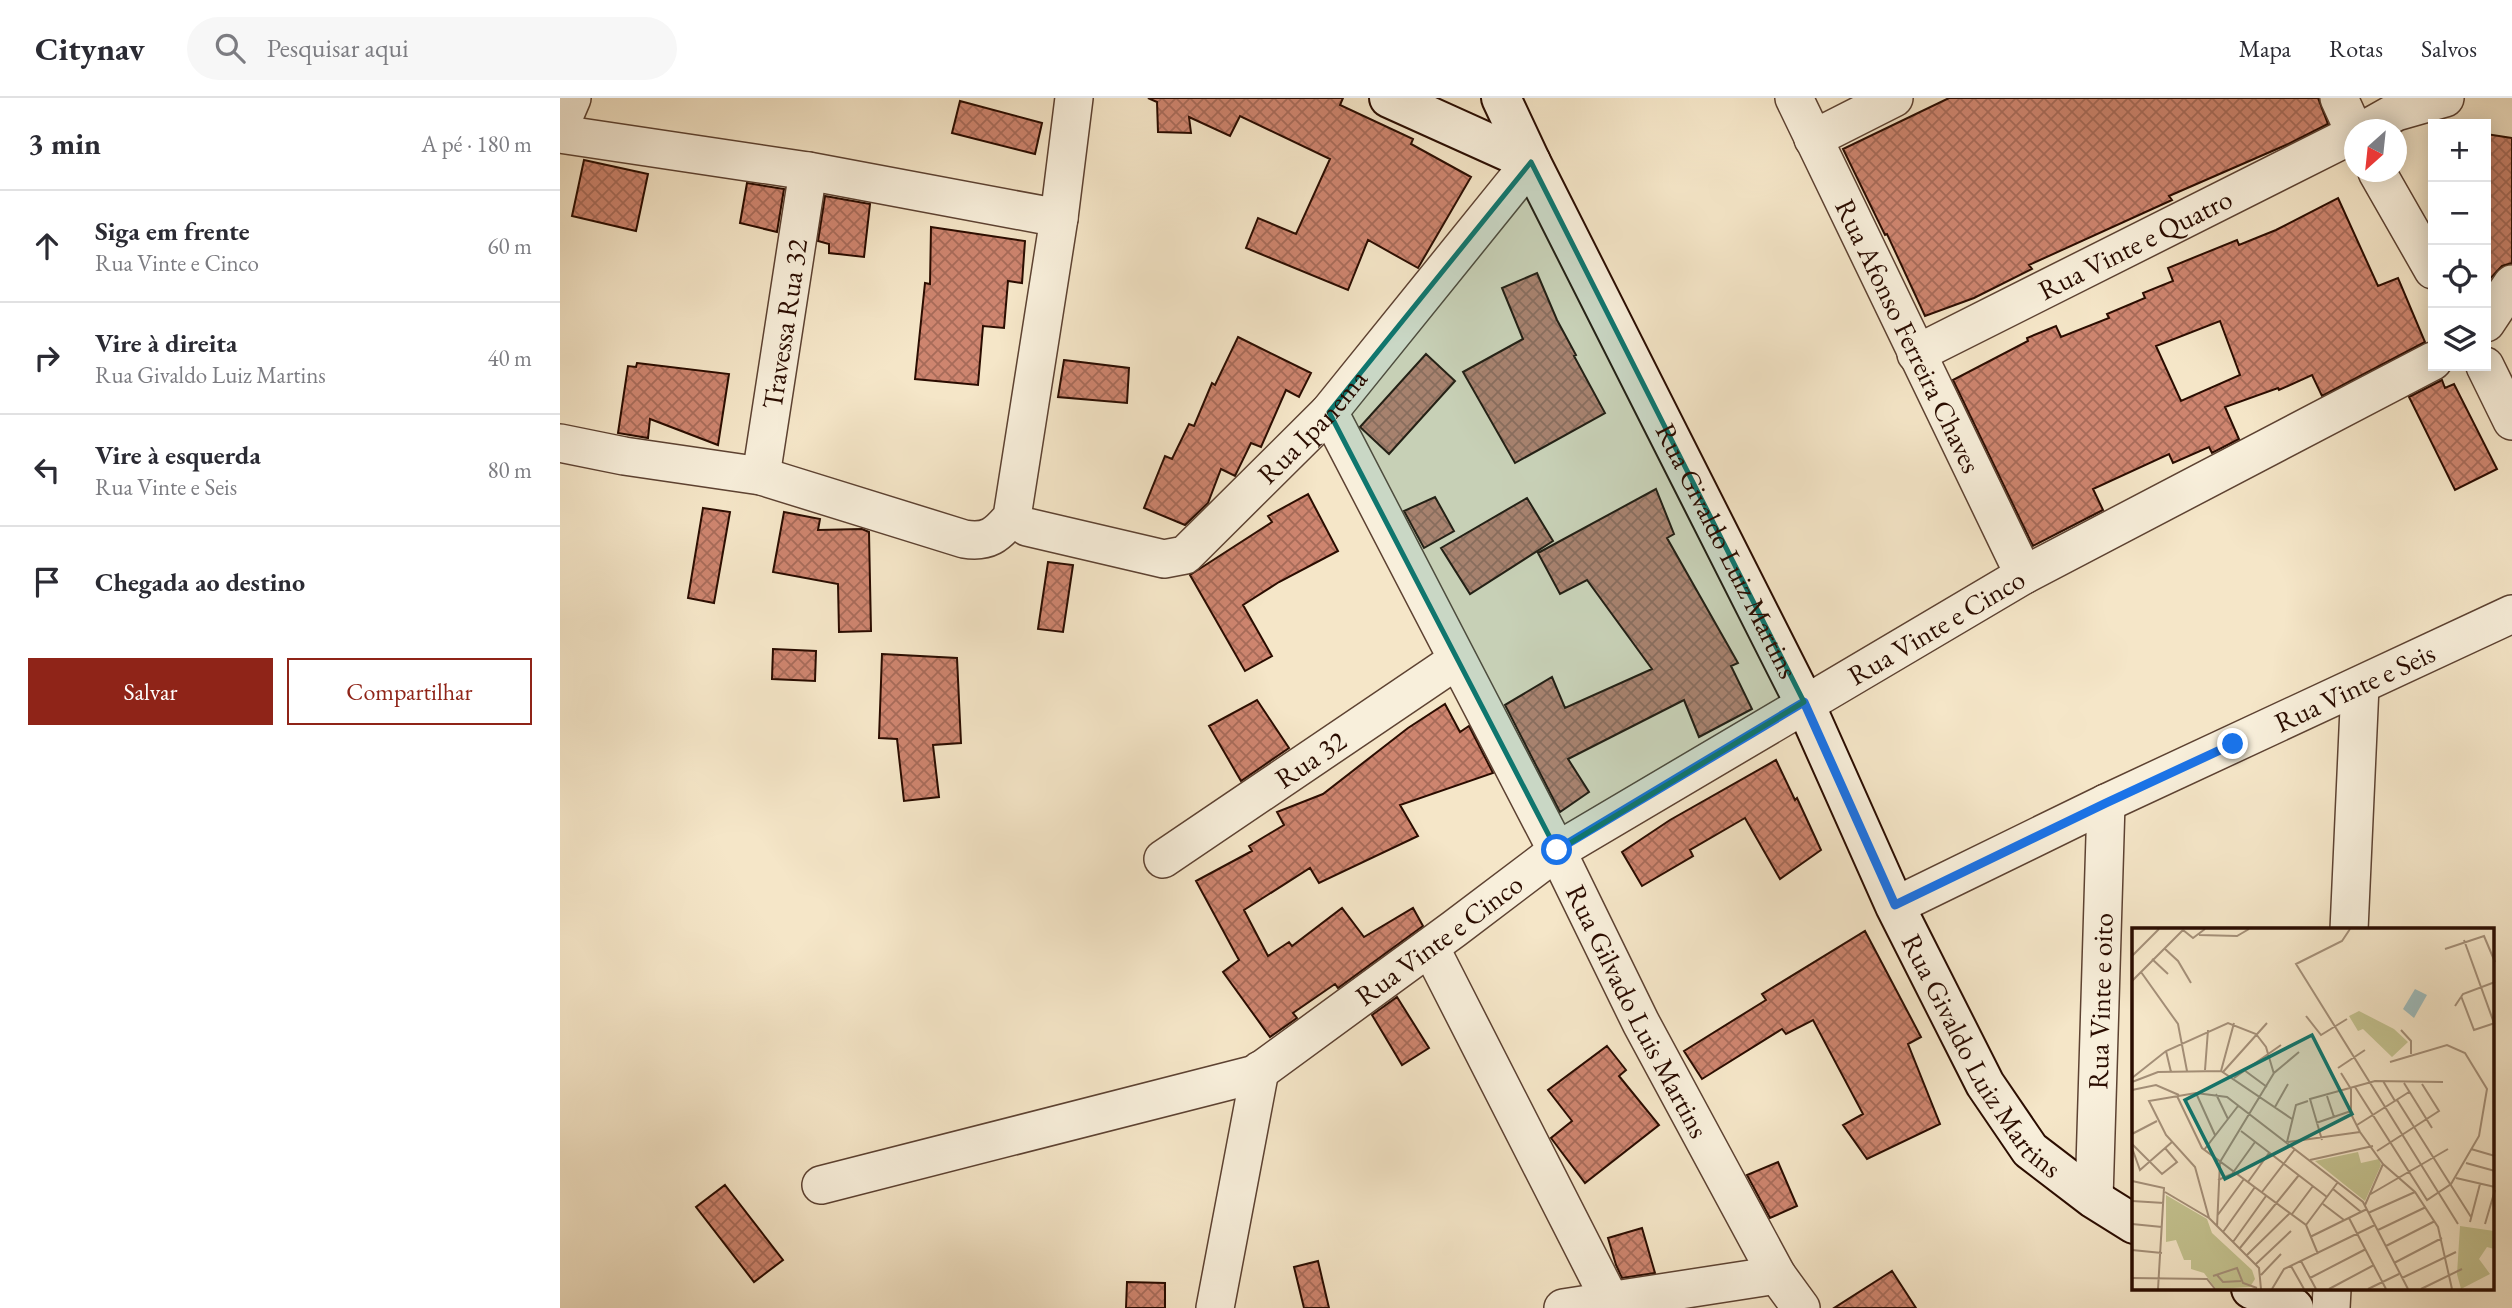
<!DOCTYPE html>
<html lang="pt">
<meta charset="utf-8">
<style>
:root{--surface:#fff;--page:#f7f7f7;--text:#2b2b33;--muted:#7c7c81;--line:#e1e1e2;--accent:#8f2418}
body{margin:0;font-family:"EB Garamond",serif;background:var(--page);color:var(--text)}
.controls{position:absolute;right:21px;top:21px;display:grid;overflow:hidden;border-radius:0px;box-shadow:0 4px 18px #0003}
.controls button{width:63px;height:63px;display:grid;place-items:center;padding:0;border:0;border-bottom:2px solid var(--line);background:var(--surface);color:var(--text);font:35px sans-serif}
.compass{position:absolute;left:1784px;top:21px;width:63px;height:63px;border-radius:50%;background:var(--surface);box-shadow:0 4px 18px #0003;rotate:207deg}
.stop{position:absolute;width:21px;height:21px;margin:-16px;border:5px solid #1a73e8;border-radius:50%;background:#fff}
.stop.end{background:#1a73e8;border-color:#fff;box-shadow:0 2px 7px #0008}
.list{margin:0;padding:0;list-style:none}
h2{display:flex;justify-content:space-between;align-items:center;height:91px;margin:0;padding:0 28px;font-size:30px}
h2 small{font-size:23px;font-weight:400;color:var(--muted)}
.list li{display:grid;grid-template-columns:46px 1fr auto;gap:21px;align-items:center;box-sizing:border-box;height:112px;padding:0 28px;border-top:2px solid var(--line)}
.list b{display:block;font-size:26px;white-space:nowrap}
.list p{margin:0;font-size:23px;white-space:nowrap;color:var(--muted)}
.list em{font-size:23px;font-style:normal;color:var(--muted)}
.actions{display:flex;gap:14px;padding:21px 28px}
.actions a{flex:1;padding:16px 0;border:2px solid var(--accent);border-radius:0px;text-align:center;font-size:24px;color:var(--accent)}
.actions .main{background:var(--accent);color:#fff}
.icon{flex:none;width:38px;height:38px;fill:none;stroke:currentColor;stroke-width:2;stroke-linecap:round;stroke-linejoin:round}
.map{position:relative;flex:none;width:1952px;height:1210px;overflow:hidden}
header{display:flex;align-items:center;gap:42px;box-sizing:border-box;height:98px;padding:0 35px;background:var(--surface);border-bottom:2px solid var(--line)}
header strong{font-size:33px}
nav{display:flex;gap:38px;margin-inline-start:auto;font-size:24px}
.search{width:490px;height:63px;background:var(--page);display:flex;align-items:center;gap:18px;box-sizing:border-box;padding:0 24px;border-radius:38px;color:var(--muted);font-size:26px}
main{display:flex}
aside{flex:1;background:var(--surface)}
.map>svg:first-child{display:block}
.building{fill:url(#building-cross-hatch);stroke:#2a0c00;stroke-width:2;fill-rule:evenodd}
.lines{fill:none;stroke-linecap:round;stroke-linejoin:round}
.street-casing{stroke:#5d4232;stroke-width:40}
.secondary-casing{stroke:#2a0c00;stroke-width:42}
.street{stroke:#f8efdb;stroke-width:37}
.secondary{stroke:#f8efdb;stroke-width:38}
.route{stroke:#1a73e8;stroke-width:9}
.marked{fill:#0f766e;fill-opacity:0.2;stroke:#0f766e;stroke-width:5;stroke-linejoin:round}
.labels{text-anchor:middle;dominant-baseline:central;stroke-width:5;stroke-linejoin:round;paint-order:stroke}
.street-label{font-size:28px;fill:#2a0c00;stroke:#f8efdb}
.inset-road{fill:none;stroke:#a48f78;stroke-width:2}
.view{fill:#0f766e;fill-opacity:0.15;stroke:#0f766e;stroke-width:3.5}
.inset-edge{fill:none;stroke:#2a0c00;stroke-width:3.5}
</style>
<header>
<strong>Citynav</strong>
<div class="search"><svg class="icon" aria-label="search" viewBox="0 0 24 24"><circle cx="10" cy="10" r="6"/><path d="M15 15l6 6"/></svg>Pesquisar aqui</div>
<nav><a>Mapa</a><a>Rotas</a><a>Salvos</a></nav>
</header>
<main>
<aside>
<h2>3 min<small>A pé · 180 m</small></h2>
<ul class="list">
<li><svg class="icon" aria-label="ahead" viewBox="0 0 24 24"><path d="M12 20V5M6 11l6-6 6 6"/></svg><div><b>Siga em frente</b><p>Rua Vinte e Cinco</p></div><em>60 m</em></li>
<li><svg class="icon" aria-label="right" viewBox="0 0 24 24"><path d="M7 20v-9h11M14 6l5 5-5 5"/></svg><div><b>Vire à direita</b><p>Rua Givaldo Luiz Martins</p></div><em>40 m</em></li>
<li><svg class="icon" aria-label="left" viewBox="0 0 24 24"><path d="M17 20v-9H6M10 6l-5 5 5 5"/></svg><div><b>Vire à esquerda</b><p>Rua Vinte e Seis</p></div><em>80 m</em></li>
<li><svg class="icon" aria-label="arrive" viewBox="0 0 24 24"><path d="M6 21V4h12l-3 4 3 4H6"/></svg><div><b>Chegada ao destino</b></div></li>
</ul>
<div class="actions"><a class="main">Salvar</a><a>Compartilhar</a></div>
</aside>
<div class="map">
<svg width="1952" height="1210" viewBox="0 0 1952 1210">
<defs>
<pattern id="building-cross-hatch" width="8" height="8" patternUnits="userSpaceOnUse" patternTransform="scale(1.75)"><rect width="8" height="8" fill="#ce856f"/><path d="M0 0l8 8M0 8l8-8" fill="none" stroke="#a76b59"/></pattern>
</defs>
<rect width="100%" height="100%" fill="#f5e6c8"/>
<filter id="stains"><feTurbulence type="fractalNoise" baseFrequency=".00286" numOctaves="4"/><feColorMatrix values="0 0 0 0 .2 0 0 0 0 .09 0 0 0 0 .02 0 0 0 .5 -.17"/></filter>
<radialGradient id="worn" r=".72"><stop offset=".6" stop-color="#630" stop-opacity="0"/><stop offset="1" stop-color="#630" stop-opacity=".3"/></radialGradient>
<path class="building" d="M 588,0 L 783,0 L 780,7 L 853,41 L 851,46 L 911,79 L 858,170 L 808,142 L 788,192 L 686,150 L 698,120 L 736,136 L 770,61 L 680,18 L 670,38 L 629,19 L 631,35 L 598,34 L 597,4 Z
M 1389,0 L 1758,0 L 1768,26 L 1726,47 L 1609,98 L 1612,102 L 1469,167 L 1472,171 L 1414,200 L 1365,218 L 1327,136 L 1325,137 L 1283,51 Z
M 400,3 L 482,25 L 475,56 L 392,35 Z
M 1926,36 L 1952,40 L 1952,165 L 1942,168 L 1926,185 Z
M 24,62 L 88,76 L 76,133 L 12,118 Z
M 187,85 L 224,91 L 217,134 L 180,125 Z
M 265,98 L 310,106 L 304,159 L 269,155 L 269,146 L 258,143 Z
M 1778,100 L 1818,188 L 1838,180 L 1865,244 L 1762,298 L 1752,277 L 1719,292 L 1718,290 L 1665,309 L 1679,341 L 1652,355 L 1649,349 L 1613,365 L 1609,356 L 1533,391 L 1543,412 L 1473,448 L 1393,282 L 1468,243 L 1467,240 L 1496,228 L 1501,239 L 1549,220 L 1547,216 L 1585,200 L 1583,195 L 1613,183 L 1608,170 L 1677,142 L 1679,147 L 1716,132 ZM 1660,223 L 1680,277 L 1621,303 L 1596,248 Z
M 371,129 L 465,143 L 462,185 L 448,183 L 444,230 L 423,228 L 418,287 L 355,281 L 365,185 L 370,186 Z
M 977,175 L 997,222 L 1016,257 L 1014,258 L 1045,315 L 955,365 L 903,274 L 963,241 L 942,190 Z
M 678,239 L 751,275 L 739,299 L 726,292 L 701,349 L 691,345 L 675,378 L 661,371 L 648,405 L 625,427 L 584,410 L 605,358 L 612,361 L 629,326 L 634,328 L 652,285 L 655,287 Z
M 866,256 L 895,283 L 829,356 L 800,329 Z
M 504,262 L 569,270 L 567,305 L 498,299 Z
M 77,265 L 169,276 L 158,347 L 90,321 L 88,340 L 58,335 L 68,268 L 76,269 Z
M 1882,282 L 1885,290 L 1894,286 L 1937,371 L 1895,392 L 1849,299 Z
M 1096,391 L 1114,436 L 1107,440 L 1178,565 L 1171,568 L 1192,611 L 1139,639 L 1124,602 L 1008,661 L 1029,694 L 1000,714 L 945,607 L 992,579 L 1005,610 L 1092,571 L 1027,482 L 1000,496 L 978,455 Z
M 748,396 L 778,453 L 719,484 L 683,507 L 712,558 L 685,573 L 630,477 L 712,424 L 708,418 Z
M 875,399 L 894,433 L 864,450 L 844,413 Z
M 967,400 L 993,443 L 910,496 L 881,450 Z
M 143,410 L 170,414 L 154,505 L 128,500 Z
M 224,414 L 260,421 L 258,432 L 302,431 L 309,434 L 311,533 L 279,534 L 278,486 L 213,474 Z
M 488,464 L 513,467 L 503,534 L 478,531 Z
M 213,551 L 256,553 L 255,583 L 212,581 Z
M 322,556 L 397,560 L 401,645 L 373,647 L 379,699 L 344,703 L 337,641 L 319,640 Z
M 697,602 L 729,650 L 681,683 L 649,628 Z
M 885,606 L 900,634 L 909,628 L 933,675 L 840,707 L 858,738 L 759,785 L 750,770 L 684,812 L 708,858 L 729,844 L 732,848 L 782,810 L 804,839 L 853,810 L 863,828 L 778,890 L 775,886 L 733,915 L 737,920 L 710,939 L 663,874 L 679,862 L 636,783 L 692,753 L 689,748 L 724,727 L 717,714 L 763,696 L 848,630 Z
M 1216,662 L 1235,702 L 1237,700 L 1261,752 L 1220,781 L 1185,720 L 1130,752 L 1133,758 L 1082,788 L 1062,754 L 1110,722 Z
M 1305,833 L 1361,939 L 1348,946 L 1380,1026 L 1307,1061 L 1283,1027 L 1303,1016 L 1253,922 L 1226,936 L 1222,931 L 1142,981 L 1124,953 L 1206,902 L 1202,896 Z
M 837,899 L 869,950 L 842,967 L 812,917 Z
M 1047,948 L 1066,972 L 1059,978 L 1099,1027 L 1025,1085 L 991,1040 L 1012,1023 L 988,992 Z
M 1218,1064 L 1237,1108 L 1210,1120 L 1187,1077 Z
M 165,1087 L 223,1162 L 194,1184 L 136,1109 Z
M 1082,1130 L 1095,1175 L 1062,1180 L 1056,1167 L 1048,1140 Z
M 758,1163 L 769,1210 L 744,1210 L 734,1169 Z
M 1332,1173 L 1356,1210 L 1274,1210 Z
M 567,1184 L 605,1185 L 605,1210 L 566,1210 Z"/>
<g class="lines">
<g class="street-casing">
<g id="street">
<path id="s1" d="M 1234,0 L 1464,477"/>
<path d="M 1779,0 L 1794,33"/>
<path d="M 0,28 L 12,0"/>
<path d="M 1804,32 L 1836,14 L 1885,0"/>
<path d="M 0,36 L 248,73 L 499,120"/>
<path d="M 1253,41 L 1334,0"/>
<path d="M 1817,74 L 1873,172"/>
<path d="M 1926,225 L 1952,186"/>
<path id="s2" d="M 1356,256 L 1794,36"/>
<path d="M 1925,268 L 1952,323"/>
<path id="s3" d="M 769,314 L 997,753 L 1081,925 L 1217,1177 L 1241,1210"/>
<path d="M 0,345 L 64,358 L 201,378 L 404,441 C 428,445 437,437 452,419 L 499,120 L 514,0"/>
<path id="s4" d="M 201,378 L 248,73"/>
<path id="s5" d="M 467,429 L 604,461 L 625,457 L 769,314 L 971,64"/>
<path id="s6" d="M 603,761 L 897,562"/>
<path id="s7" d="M 1335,808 L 1546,705 L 1952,516"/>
<path d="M 1789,832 L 1800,588"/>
<path d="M 870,849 L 1050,1202"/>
<path id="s8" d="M 261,1087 L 696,976 L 894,831 L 997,753 L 1464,477 L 1873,263"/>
<path id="s9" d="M 1534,1101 L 1546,705"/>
<path d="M 655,1210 L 700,972"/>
<path d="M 1003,1210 L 1217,1177"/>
<path d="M 1771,1210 L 1772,1191"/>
</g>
</g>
<g class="secondary-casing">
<g id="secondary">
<path d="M 829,0 L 971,64"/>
<path id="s10" d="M 941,0 L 971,64 L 1244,604 L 1335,808 L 1425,986 L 1470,1052 L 1534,1101 L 1574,1126"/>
<path d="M 1691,1191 L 1734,1210"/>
</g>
</g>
<use href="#street" class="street"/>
<use href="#secondary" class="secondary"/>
</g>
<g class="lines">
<path class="route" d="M 997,752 L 1244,604 L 1335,807 L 1546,705 L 1673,646"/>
</g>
<path class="marked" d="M 971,64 L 1244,604 L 997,753 L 769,314 Z"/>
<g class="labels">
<g class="street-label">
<text stroke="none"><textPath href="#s2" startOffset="245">Rua Vinte e Quatro</textPath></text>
<text stroke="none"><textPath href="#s4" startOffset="154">Travessa Rua 32</textPath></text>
<text stroke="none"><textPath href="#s1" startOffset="264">Rua Afonso Ferreira Chaves</textPath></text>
<text stroke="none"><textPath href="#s5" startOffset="343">Rua Ipanema</textPath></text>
<text stroke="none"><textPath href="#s10" startOffset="506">Rua Givaldo Luiz Martins</textPath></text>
<text stroke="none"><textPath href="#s8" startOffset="1264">Rua Vinte e Cinco</textPath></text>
<text stroke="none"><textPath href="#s7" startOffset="509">Rua Vinte e Seis</textPath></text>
<text stroke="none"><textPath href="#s6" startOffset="178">Rua 32</textPath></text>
<text stroke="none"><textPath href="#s8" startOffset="676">Rua Vinte e Cinco</textPath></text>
<text stroke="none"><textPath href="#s9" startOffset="198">Rua Vinte e oito</textPath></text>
<text stroke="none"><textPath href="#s3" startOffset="674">Rua Gilvado Luis Martins</textPath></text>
<text stroke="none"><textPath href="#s10" startOffset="1073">Rua Givaldo Luiz Martins</textPath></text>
</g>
</g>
<g transform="translate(1572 830)">
<rect width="362" height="362" fill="#f5e6c8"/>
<path d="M 34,267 L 75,291 L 80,305 L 120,342 L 123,351 L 118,359 L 84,361 L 72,345 L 59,341 L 59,332 L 52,332 L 44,312 L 34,314 Z" fill="#c4c390"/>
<path d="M 328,298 L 362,303 L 362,321 L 355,319 L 347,331 L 358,346 L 329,361 L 325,346 Z" fill="#c4c390"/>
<path d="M 227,83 L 262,101 L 276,114 L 260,129 L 231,101 L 226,103 L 217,88 ZM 226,224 L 229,235 L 247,231 L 249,237 L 233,273 L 183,233 Z" fill="#c4c390"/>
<path d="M 283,61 L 295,67 L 282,90 L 271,81 Z" fill="#9fbdbe"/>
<path class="inset-road" d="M 218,1 L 210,13 L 164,36 L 326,296M 51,2 L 61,10 L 73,1M 67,7 L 105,8 L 117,1M 332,12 L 362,95M 32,20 L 46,33 L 59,55M 313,21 L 352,8 L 363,34M 0,28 L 27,1M 20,31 L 36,46M 9,44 L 46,96 L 55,143M 0,53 L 51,2M 329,68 L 342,102 L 363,95M 323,78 L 331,66 L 363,54M 174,88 L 189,107 L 215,91M 269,102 L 279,113 L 279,126M 34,123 L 39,144M 206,140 L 233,122M 73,142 L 76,102M 112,142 L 135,159M 89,143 L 102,95M 91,144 L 135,95M 209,145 L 219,161 L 219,186 L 228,204 L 251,236 L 283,264 L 306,299 L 320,361M 0,150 L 34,123 L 96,95 L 124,106 L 134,119 L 142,146M 102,150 L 149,117M 251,153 L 263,173M 0,154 L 26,144 L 89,143 L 160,191M 272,155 L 300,200M 223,159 L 295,272 L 319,256 L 347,208 L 355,161 L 333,125 L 315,117 L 258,134M 0,162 L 24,157 L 47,167M 64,165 L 83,207M 84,166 L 96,191M 45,168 L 70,220 L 174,297 L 186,326M 195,168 L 202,189M 265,172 L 339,289M 143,179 L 156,156M 184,195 L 219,183M 225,197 L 277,164M 109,203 L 195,269M 0,206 L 25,193M 190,212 L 178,171 L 243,153 L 311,154M 155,214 L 164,177 L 176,173M 156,214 L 228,204M 0,216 L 30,246 L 45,234 L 33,220M 0,220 L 8,242 L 40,214M 339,221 L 363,228M 72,222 L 106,178M 245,223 L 307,183 L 290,156M 178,232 L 241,218M 88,234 L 142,145 L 167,124M 334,235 L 363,243M 0,239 L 0,262M 324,250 L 363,259M 86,252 L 100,246 L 123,214M 0,253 L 32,260 L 26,361M 116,254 L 137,225M 201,261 L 229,284M 33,264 L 77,290M 130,264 L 163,221M 237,267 L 316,221M 0,273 L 32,275M 191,276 L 212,292M 233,277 L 251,236M 236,285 L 283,264M 160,286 L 181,258M 85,288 L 112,251M 217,290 L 254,361M 338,294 L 348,256M 0,296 L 30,299M 353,296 L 363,262M 174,297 L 206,254M 85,299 L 88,234M 246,302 L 294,279M 91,304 L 123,259M 178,309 L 235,281M 101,314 L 134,268M 254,318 L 303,293M 108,320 L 167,247M 0,322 L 30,325M 115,327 L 158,285M 169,333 L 184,361M 262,335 L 310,310M 124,336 L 159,303M 159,338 L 172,361M 85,347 L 91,354 L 109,353M 129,347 L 149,326M 81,348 L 105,340 L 111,355 L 125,360M 0,350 L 75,351 L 83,361M 178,350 L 234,321M 270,350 L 324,324M 129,361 L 127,340 L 77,290 L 63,239 L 34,207 L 17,173 L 64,165 L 95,169 L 231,274 L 276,361M 140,361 L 152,341 L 243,297M 197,361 L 242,337M 236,361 L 267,346M 289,361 L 330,341"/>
<path class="view" d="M 180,107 L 220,186 L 93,251 L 53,172 Z"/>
<rect width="362" height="362" class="inset-edge"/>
</g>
<rect width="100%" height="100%" filter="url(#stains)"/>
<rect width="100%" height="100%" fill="url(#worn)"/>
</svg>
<div class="controls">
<button>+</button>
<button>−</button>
<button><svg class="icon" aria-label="locate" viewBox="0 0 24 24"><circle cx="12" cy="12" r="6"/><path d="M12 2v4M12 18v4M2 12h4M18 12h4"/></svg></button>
<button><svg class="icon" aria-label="layers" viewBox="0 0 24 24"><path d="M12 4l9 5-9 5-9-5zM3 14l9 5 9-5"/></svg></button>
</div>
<svg class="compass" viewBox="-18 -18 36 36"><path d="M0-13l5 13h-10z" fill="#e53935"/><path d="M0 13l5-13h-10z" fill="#7c7c81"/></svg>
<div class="stop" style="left:997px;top:752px"></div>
<div class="stop end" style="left:1673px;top:646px"></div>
</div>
</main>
